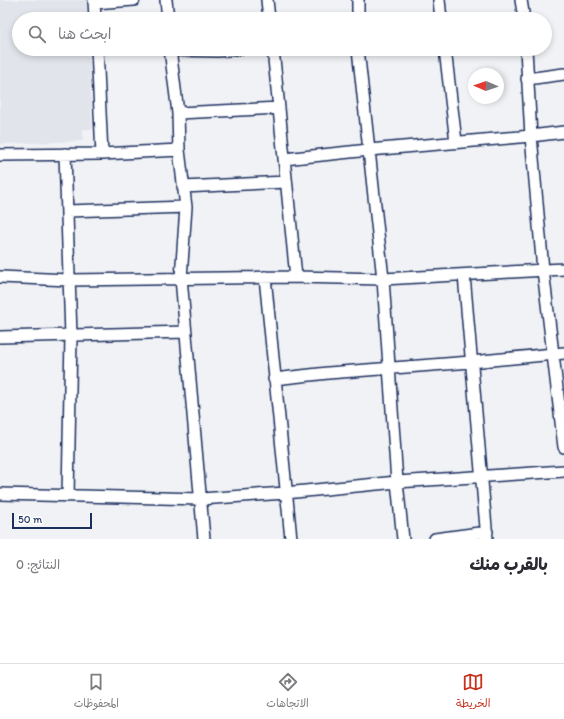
<!DOCTYPE html>
<html lang="ar">
<meta charset="utf-8">
<style>
:root{--surface:#fff;--page:#f2f2f3;--text:#2b2b33;--muted:#7c7c81;--line:#e1e1e2;--accent:#c8321e}
body{margin:0;font-family:Itim,"Playpen Sans Arabic",sans-serif;background:var(--page);color:var(--text);direction:rtl}
.compass{position:absolute;left:468px;top:68px;width:36px;height:36px;border-radius:50%;background:var(--surface);box-shadow:0 2px 6px #0003;rotate:272deg}
.scale{position:absolute;left:12px;bottom:10px;width:80px;box-sizing:border-box;padding-left:4px;border:2px solid #1b2f5e;border-top:0;font-size:11px;line-height:14px;white-space:nowrap;color:#1b2f5e;-webkit-text-stroke:3px #fff;paint-order:stroke}
.list{margin:0;padding:0;list-style:none}
h2{display:flex;justify-content:space-between;align-items:center;height:52px;margin:0;padding:0 16px;font-size:17px}
h2 small{font-size:13px;font-weight:400;color:var(--muted)}
.icon{flex:none;width:22px;height:22px;fill:none;stroke:currentColor;stroke-width:2;stroke-linecap:round;stroke-linejoin:round}
.map{position:relative;flex:none;width:564px;height:539px;overflow:hidden;direction:ltr}
.search{position:absolute;background:var(--surface);box-shadow:0 2px 6px #0003;left:12px;right:12px;top:12px;height:44px;display:flex;align-items:center;gap:10px;box-sizing:border-box;padding:0 14px;border-radius:22px;color:var(--muted);font-size:15px}
.sheet{height:124px;background:var(--surface)}
nav{display:flex;justify-content:space-around;align-items:center;box-sizing:border-box;height:56px;border-top:1px solid var(--line);background:var(--surface);font-size:11px;color:var(--muted)}
nav a{display:grid;justify-items:center;gap:2px}
nav .on{color:var(--accent)}
.map>svg:first-child{display:block}
.built{fill:#e1e4ea}
.lines{fill:none;stroke-linecap:round;stroke-linejoin:round}
.minor-casing{stroke:#1b2f5e;stroke-width:14}
.minor{stroke:#fff;stroke-width:11}
</style>
<div class="map">
<svg width="564" height="539" viewBox="0 0 564 539">
<rect width="100%" height="100%" fill="#f1f2f5"/>
<filter id="ink" filterUnits="userSpaceOnUse"><feTurbulence type="fractalNoise" baseFrequency=".025" numOctaves="2"/><feDisplacementMap in="SourceGraphic" scale="8" xChannelSelector="R" yChannelSelector="G"/><feConvolveMatrix kernelMatrix="1 2 1 2 8 2 1 2 1" color-interpolation-filters="sRGB"/></filter>
<g filter="url(#ink)">
<path class="built" d="M 0,0 L 87,0 L 88,19 L 19,19 L 19,49 L 89,49 L 92,129 L 82,129 L 83,141 L 0,144 Z"/>
<g class="lines">
<g class="minor-casing">
<path id="minor" d="M 94,0 L 95,19
M 166,0 L 168,19
M 267,0 L 269,19
M 439,0 L 441,19
M 521,0 L 524,19
M 94,3 L 134,0
M 358,19 L 358,0
M 97,49 L 102,154
M 170,49 L 178,113 L 179,150 L 186,207 L 181,278 L 204,539
M 273,49 L 296,277
M 358,49 L 383,279 L 397,482 L 403,539
M 445,49 L 456,142
M 526,49 L 531,136 L 543,270 L 564,447
M 170,50 L 218,51 L 239,49
M 527,79 L 564,74
M 178,113 L 279,108
M 65,154 L 71,336 L 68,496
M 0,155 L 102,154 L 179,150
M 284,159 L 369,150 L 531,136 L 564,132
M 183,187 L 286,182
M 67,211 L 186,207
M 464,275 L 487,539
M 0,277 L 69,280 L 296,277 L 383,279 L 564,269
M 265,277 L 291,539
M 0,337 L 186,332
M 274,379 L 328,373 L 471,362 L 564,353
M 0,494 L 201,499 L 285,493 L 397,482 L 564,471
M 435,539 L 487,532"/>
</g>
<use href="#minor" class="minor"/>
</g>
</g>
</svg>
<svg class="compass" viewBox="-18 -18 36 36"><path d="M0-13l5 13h-10z" fill="#e53935"/><path d="M0 13l5-13h-10z" fill="#7c7c81"/></svg>
<div class="scale">50 m</div>
<div class="search"><svg class="icon" aria-label="search" viewBox="0 0 24 24"><circle cx="10" cy="10" r="6"/><path d="M15 15l6 6"/></svg>ابحث هنا</div>
</div>
<section class="sheet">
<h2>بالقرب منك<small>النتائج: 0</small></h2>
<ul class="list">
</ul>
</section>
<nav>
<a class="on"><svg class="icon" aria-label="map" viewBox="0 0 24 24"><path d="M3 6l6-2 6 2 6-2v14l-6 2-6-2-6 2zM9 4v14M15 6v14"/></svg>الخريطة</a>
<a><svg class="icon" aria-label="directions" viewBox="0 0 24 24"><path d="M12 3l9 9-9 9-9-9zM9 14v-3h6M13 9l2 2-2 2"/></svg>الاتجاهات</a>
<a><svg class="icon" aria-label="saved" viewBox="0 0 24 24"><path d="M7 4h10v16l-5-4-5 4z"/></svg>المحفوظات</a>
</nav>
